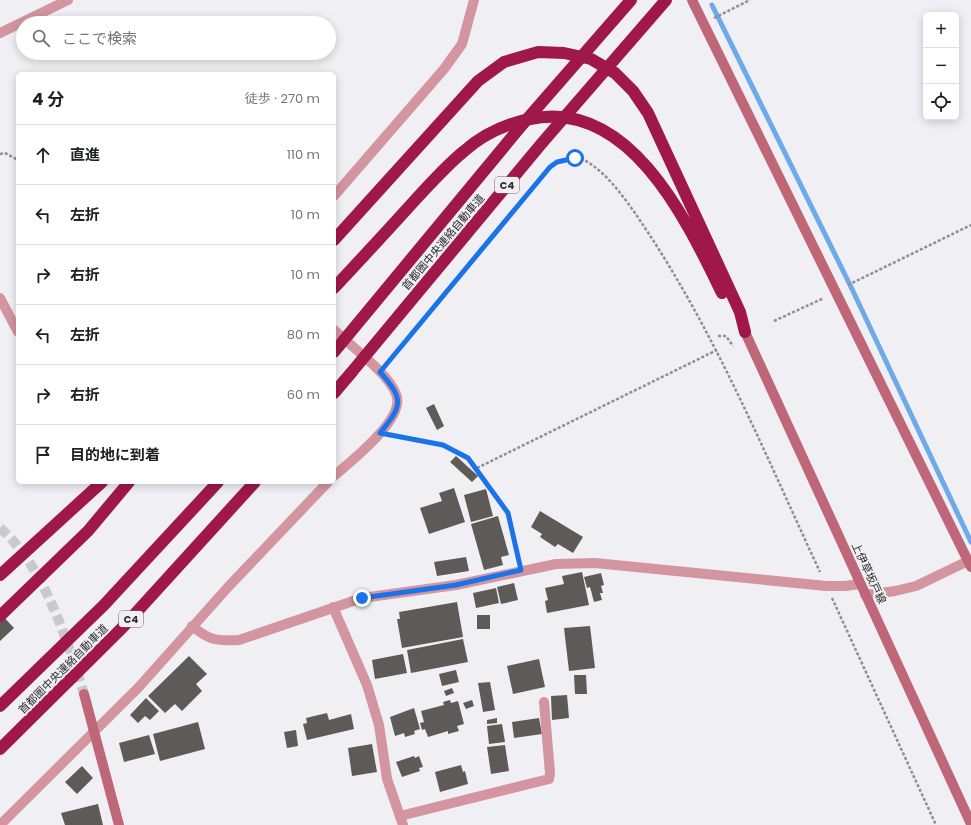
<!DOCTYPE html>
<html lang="ja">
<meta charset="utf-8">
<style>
:root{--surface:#fff;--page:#f2f2f2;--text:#202124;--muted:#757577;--line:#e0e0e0}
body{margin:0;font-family:Poppins,"Noto Sans JP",sans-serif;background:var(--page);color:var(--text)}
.controls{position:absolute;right:12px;top:12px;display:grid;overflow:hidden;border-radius:6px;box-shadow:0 2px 10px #0003}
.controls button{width:36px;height:36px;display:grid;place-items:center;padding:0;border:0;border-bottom:1px solid var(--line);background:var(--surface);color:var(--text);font:20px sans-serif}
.stop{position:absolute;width:12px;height:12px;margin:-9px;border:3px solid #1a73e8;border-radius:50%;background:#fff}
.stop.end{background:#1a73e8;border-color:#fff;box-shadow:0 1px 4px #0008}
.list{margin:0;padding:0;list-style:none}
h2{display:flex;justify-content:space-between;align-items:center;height:52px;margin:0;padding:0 16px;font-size:17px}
h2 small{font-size:13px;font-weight:400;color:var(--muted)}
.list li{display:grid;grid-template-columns:26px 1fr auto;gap:12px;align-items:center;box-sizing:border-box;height:60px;padding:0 16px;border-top:1px solid var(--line)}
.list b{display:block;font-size:15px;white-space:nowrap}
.list em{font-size:13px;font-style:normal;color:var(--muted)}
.icon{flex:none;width:22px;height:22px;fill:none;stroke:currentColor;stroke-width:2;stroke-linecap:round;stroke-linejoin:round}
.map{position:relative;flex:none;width:971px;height:825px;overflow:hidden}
.search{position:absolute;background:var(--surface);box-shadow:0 2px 10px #0003;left:16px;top:16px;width:320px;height:44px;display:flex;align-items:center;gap:10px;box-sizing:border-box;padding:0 14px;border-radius:22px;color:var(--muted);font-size:15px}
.panel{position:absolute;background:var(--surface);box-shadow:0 2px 10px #0003;left:16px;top:72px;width:320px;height:412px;border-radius:6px}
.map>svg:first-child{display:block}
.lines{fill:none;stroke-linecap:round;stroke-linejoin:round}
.stream{stroke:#6eaae7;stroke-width:5}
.building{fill:#5e5a58}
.secondary-tunnel{stroke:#c8c8cd;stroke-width:10;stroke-dasharray:10 5;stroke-linecap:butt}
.path{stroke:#8f8f93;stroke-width:2.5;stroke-dasharray:3 2;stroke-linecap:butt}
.lane{stroke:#d3959f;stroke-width:10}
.street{stroke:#d3959f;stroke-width:10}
.secondary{stroke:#c06679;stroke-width:10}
.highway{stroke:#9f1847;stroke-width:12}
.highway-bridge{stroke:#9f1847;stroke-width:12}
.route{stroke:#1a73e8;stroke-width:5}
.labels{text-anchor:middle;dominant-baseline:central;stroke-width:4;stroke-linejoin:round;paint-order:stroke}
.shield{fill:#efeff4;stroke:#67676a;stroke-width:1}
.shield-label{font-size:10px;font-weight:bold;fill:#2d2d2f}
.street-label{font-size:11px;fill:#2d2d2f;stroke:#efeff4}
</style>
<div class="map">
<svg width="971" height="825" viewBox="0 0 971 825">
<rect width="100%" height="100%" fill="#efeff4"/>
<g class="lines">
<path class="stream" d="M 712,5 L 852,289 L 971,542"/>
</g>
<path class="building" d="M 434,404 L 444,426 L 437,430 L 426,408 Z
M 456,456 L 478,476 L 472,482 L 450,462 Z
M 454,488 L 465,522 L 429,534 L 420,508 L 442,501 L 439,493 Z
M 486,489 L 493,516 L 471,522 L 464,495 Z
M 540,511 L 583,537 L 573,553 L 558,544 L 555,547 L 540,537 L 542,534 L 531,527 Z
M 498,516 L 509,555 L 501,557 L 503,565 L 484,570 L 471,524 Z
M 466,557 L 469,571 L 437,576 L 434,562 Z
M 582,572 L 589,605 L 547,613 L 545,601 L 548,600 L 545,588 L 564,584 L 562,576 Z
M 601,573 L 604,585 L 601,586 L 603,593 L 600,593 L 602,600 L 594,602 L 590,587 L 587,588 L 584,577 Z
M 514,583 L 518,600 L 501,604 L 497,587 Z
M 496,588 L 499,603 L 476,608 L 473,593 Z
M 457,602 L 463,637 L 402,648 L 397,619 L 400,619 L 399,612 Z
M 0,613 L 14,628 L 0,641 Z
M 477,615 L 490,615 L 490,629 L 477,629 Z
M 590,626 L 595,668 L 569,671 L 564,628 Z
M 463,639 L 468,662 L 411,673 L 407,650 Z
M 403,654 L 407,673 L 375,679 L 372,660 Z
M 189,656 L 207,674 L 196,684 L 202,691 L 182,711 L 175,704 L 165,713 L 148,696 Z
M 539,659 L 545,687 L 513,694 L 507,666 Z
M 456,670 L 459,682 L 442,686 L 439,674 Z
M 574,675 L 586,675 L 587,694 L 575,694 Z
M 490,682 L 495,710 L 483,712 L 478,683 Z
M 452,688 L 454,693 L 446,696 L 444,691 Z
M 567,695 L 569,718 L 552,720 L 551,696 Z
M 146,698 L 159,711 L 150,720 L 145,716 L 138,723 L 130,715 Z
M 450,700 L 451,703 L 458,701 L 464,724 L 457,726 L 459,731 L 448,734 L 448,731 L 428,737 L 425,729 L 422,730 L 420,723 L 424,722 L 421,711 L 444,705 L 443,702 Z
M 472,700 L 474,706 L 466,709 L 463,703 Z
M 414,708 L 420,729 L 414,731 L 415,734 L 405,737 L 404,733 L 395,736 L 390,717 Z
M 327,713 L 329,720 L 351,714 L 354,729 L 307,740 L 303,724 L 307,723 L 306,718 Z
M 497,718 L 497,723 L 487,724 L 487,720 Z
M 539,718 L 542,734 L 514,738 L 512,722 Z
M 198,722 L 205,749 L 160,761 L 153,734 Z
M 502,724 L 505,742 L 489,744 L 487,726 Z
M 296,730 L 298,746 L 287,748 L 284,732 Z
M 149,735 L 155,754 L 124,762 L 119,743 Z
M 372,744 L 377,772 L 352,776 L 348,748 Z
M 505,745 L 509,771 L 491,774 L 487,747 Z
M 414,756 L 415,758 L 419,756 L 423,767 L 419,768 L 420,771 L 402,777 L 396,762 Z
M 461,765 L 463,772 L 465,771 L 468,784 L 440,792 L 435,772 Z
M 82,766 L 93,778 L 77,794 L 65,782 Z
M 98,804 L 103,825 L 65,825 L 61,813 Z"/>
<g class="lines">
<path class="secondary-tunnel" d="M 0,528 C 43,564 68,642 84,694"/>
<path class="path" d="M 714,18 L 750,0
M 0,154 L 5,153 L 18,160
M 848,285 L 971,225
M 774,321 L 824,298
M 718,336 L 726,336 L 733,346
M 389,361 L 550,167 C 559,160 572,155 584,160 C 610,173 635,213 651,237 C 719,342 767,458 820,572
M 396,436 L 443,445 L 468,458 L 508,513 L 518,558
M 477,468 L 717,350
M 832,598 L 936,825"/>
<path class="lane" d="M 400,816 L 549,779 L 550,773 L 544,702"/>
<path class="street" d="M 0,33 L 68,0
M 334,196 L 444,69 L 462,44 L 474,0
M 0,298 L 18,332
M 334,330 C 351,346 388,373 396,394 C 407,418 350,462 334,476
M 865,595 L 895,591 L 916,586 L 968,561
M 333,607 L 367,685 L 379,725 L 387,779 L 403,825
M 192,626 C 210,641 217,641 239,640 L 362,598 L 456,585 L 556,564 L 595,563 L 826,586 L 845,586 L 860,584
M 0,825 L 138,688 L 229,586 L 328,482"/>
<path class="secondary" d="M 692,0 L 971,567
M 745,332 L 971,824
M 84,694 L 119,825"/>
<path class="highway" d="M 334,240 L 478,81 L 504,62 L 538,52 L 564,53 L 591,59 L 615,73 L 633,91 L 648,113 L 740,312 L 745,332
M 334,288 C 362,258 389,229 416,199 C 431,183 446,166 463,152 C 482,135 505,124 530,119 C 630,98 687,221 722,293
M 334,393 L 351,373
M 0,575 L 102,482
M 0,616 L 88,531 L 129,482
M 0,706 L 104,605 L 218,482
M 0,749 L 123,627 L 255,482"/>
<path class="highway-bridge" d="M 334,352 L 522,125 L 631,0
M 351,373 L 542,143 L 666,0"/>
</g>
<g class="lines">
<path class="route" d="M 362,598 L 456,585 L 521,570 L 508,513 L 468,458 L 443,445 L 380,433 C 402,406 405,400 380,372 L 550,167 L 557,162 L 575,158"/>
</g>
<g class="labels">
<g class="shield">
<rect x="495" y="177" width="24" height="16" rx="3"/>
<rect x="119" y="611" width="24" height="16" rx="3"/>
</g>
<g class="shield-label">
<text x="507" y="185">C4</text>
<text x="131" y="619">C4</text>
</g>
<g class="street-label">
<text transform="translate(443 242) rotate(-50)">首都圏中央連絡自動車道</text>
<text transform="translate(869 573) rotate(65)">上伊草坂戸線</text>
<text transform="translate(63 669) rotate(-45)">首都圏中央連絡自動車道</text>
</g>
</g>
</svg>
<div class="controls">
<button>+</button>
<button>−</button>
<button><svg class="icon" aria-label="locate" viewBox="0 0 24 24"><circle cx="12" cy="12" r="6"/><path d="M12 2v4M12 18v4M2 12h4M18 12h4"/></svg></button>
</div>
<div class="stop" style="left:575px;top:158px"></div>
<div class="stop end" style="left:362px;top:598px"></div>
<div class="search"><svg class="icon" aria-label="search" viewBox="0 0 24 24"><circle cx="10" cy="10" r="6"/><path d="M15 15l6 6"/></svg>ここで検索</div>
<section class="panel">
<h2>4 分<small>徒歩 · 270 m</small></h2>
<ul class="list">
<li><svg class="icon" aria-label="ahead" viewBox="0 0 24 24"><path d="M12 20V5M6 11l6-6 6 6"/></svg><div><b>直進</b></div><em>110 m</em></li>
<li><svg class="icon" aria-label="left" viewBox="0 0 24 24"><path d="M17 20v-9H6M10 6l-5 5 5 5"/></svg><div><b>左折</b></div><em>10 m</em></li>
<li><svg class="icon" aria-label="right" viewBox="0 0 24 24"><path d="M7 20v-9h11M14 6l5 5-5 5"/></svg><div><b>右折</b></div><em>10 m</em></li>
<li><svg class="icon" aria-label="left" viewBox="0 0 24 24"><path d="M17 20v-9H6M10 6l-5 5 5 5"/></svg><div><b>左折</b></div><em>80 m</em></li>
<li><svg class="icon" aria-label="right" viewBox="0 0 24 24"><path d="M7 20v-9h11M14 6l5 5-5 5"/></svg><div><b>右折</b></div><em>60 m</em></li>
<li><svg class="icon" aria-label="arrive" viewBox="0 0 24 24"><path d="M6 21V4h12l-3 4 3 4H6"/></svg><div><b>目的地に到着</b></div></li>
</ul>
</section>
</div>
